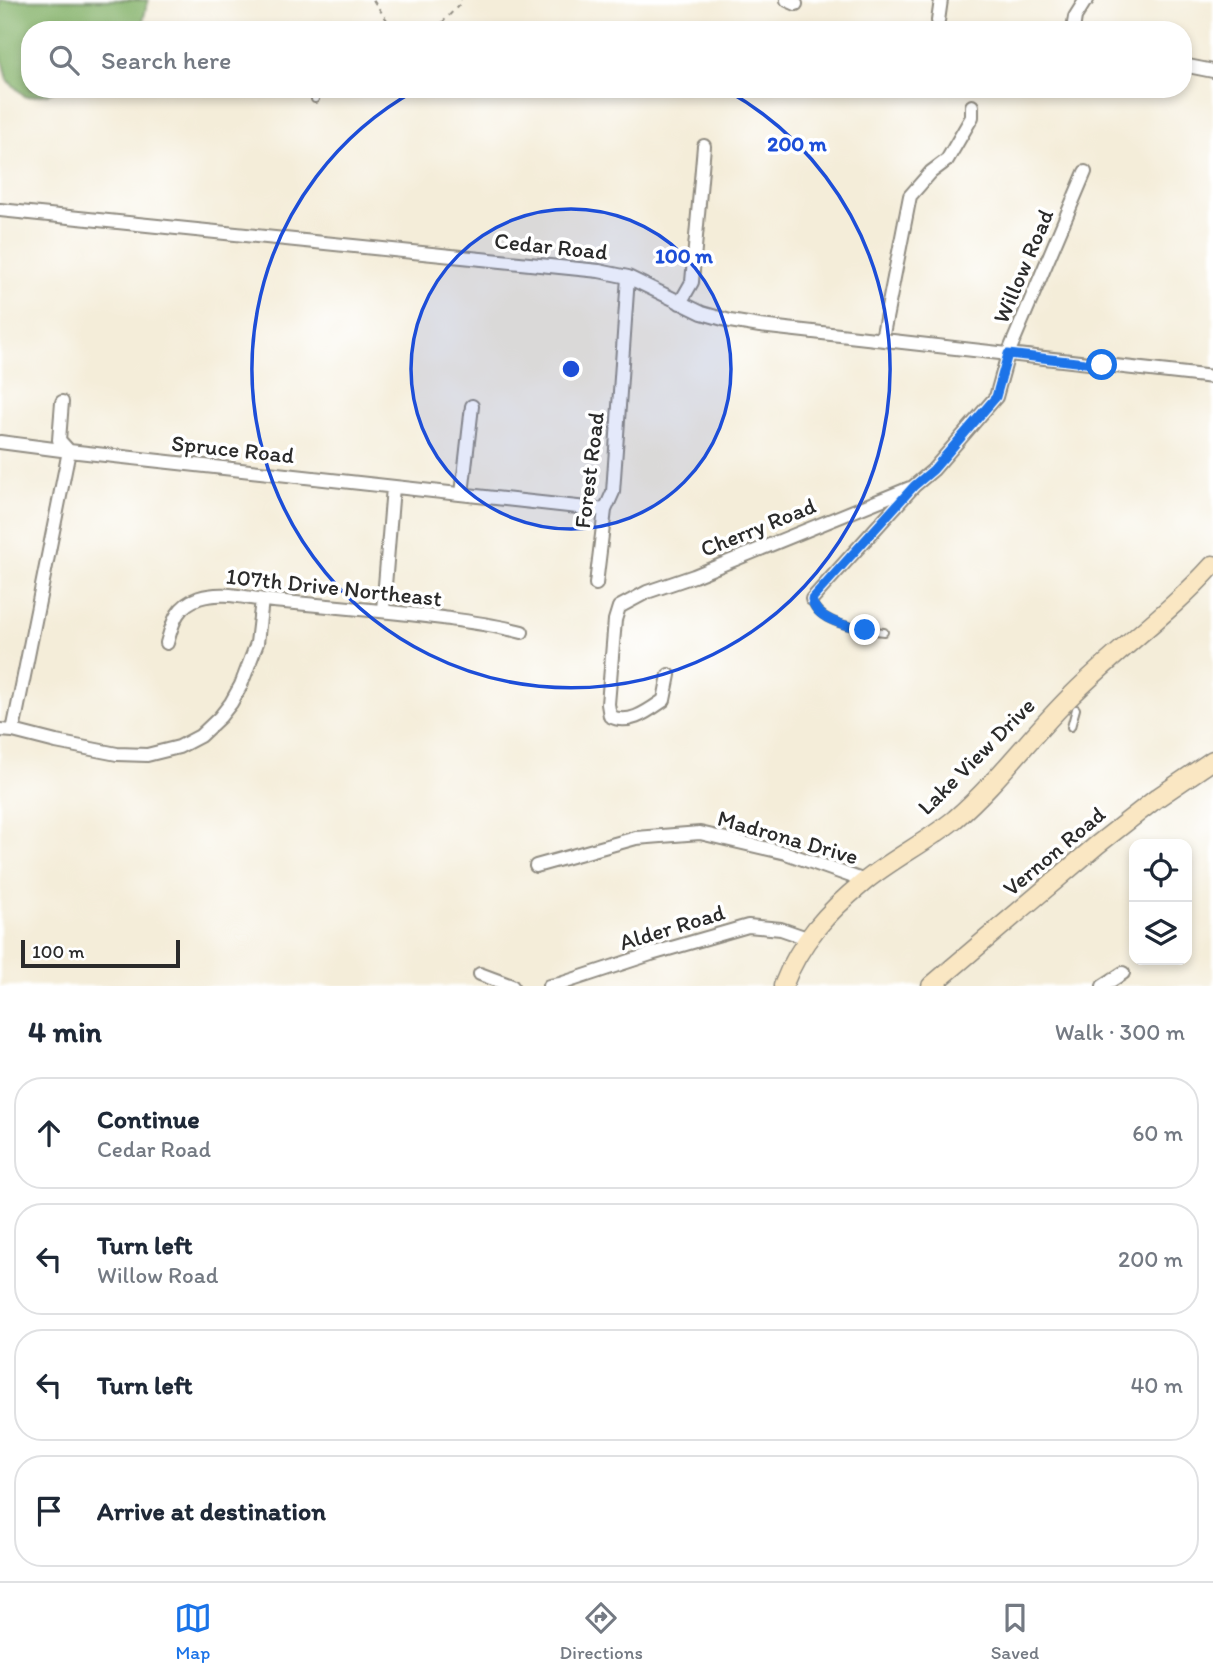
<!DOCTYPE html>
<meta charset="utf-8">
<style>
:root{--surface:#fff;--page:#f2f2f3;--text:#1f2937;--muted:#747a83;--line:#e0e1e3;--accent:#1a73e8}
body{margin:0;font-family:Itim,sans-serif;background:var(--page);color:var(--text)}
.controls{position:absolute;right:21px;bottom:21px;display:grid;overflow:hidden;border-radius:14px;box-shadow:0 4px 10px #0003}
.controls button{width:63px;height:63px;display:grid;place-items:center;padding:0;border:0;border-bottom:2px solid var(--line);background:var(--surface);color:var(--text);font:35px sans-serif}
.scale{position:absolute;left:21px;bottom:18px;width:159px;box-sizing:border-box;padding-left:7px;border:4px solid #2b2b2b;border-top:0;font-size:19px;line-height:24px;white-space:nowrap;color:#2b2b2b;-webkit-text-stroke:5px #fff;paint-order:stroke}
.stop{position:absolute;width:21px;height:21px;margin:-16px;border:5px solid #1a73e8;border-radius:50%;background:#fff}
.stop.end{background:#1a73e8;border-color:#fff;box-shadow:0 2px 7px #0008}
.list{margin:0;padding:0;list-style:none}
h2{display:flex;justify-content:space-between;align-items:center;height:91px;margin:0;padding:0 28px;font-size:30px}
h2 small{font-size:23px;font-weight:400;color:var(--muted)}
.list li{display:grid;grid-template-columns:46px 1fr auto;gap:21px;align-items:center;box-sizing:border-box;height:112px;margin:0 14px 14px;padding:0 14px;border:2px solid var(--line);border-radius:28px}
.list b{display:block;font-size:26px;white-space:nowrap}
.list p{margin:0;font-size:23px;white-space:nowrap;color:var(--muted)}
.list em{font-size:23px;font-style:normal;color:var(--muted)}
.icon{flex:none;width:38px;height:38px;fill:none;stroke:currentColor;stroke-width:2;stroke-linecap:round;stroke-linejoin:round}
.map{position:relative;flex:none;width:1213px;height:986px;overflow:hidden}
.search{position:absolute;background:var(--surface);box-shadow:0 4px 10px #0003;left:21px;right:21px;top:21px;height:77px;display:flex;align-items:center;gap:18px;box-sizing:border-box;padding:0 24px;border-radius:28px;color:var(--muted);font-size:26px}
.sheet{height:595px;background:var(--surface)}
nav{display:flex;justify-content:space-around;align-items:center;box-sizing:border-box;height:98px;border-top:2px solid var(--line);background:var(--surface);font-size:19px;color:var(--muted)}
nav a{display:grid;justify-items:center;gap:4px}
nav .on{color:var(--accent)}
.map>svg:first-child{display:block}
.forest{fill:#86b36c;stroke:#586f4c;stroke-width:2}
.lines{fill:none;stroke-linecap:round;stroke-linejoin:round}
.lane-casing{stroke:#908c82;stroke-width:10}
.street-casing{stroke:#908c82;stroke-width:16}
.secondary-casing{stroke:#908c82;stroke-width:21}
.path{stroke:#908c82;stroke-width:2;stroke-dasharray:5 5;stroke-linecap:butt}
.lane{stroke:#fff;stroke-width:6}
.street{stroke:#fff;stroke-width:12}
.secondary{stroke:#fae7c3;stroke-width:18}
.route{stroke:#1a73e8;stroke-width:9}
.ring{fill:none;stroke:#1d4ed8;stroke-width:3.5}
.labels{text-anchor:middle;dominant-baseline:central;stroke-width:7;stroke-linejoin:round;paint-order:stroke}
.street-label{font-size:23px;fill:#2b2b2b;stroke:#fff}
.centre{fill:#1d4ed8;stroke:#fff;stroke-width:3.5}
.ring-label{font-size:21px;text-anchor:middle;font-weight:bold;fill:#1d4ed8;stroke:#fff;stroke-width:7;stroke-linejoin:round;paint-order:stroke}
</style>
<div class="map">
<svg width="1213" height="986" viewBox="0 0 1213 986">
<rect width="100%" height="100%" fill="#fff"/>
<filter id="ink" filterUnits="userSpaceOnUse"><feTurbulence type="fractalNoise" baseFrequency=".0143" numOctaves="2"/><feDisplacementMap in="SourceGraphic" scale="14" xChannelSelector="R" yChannelSelector="G"/><feConvolveMatrix kernelMatrix="1 2 1 2 8 2 1 2 1" color-interpolation-filters="sRGB"/></filter>
<filter id="wash" filterUnits="userSpaceOnUse"><feTurbulence type="fractalNoise" baseFrequency=".00686" numOctaves="4" result="noise"/><feDisplacementMap in="SourceGraphic" scale="28" xChannelSelector="R" yChannelSelector="G"/><feGaussianBlur stdDeviation="1.57" result="paint"/><feColorMatrix in="noise" values="0 0 0 0 0 0 0 0 0 0 0 0 0 0 0 0 0 1.4 0 .05"/><feComposite in="paint" operator="in"/></filter>
<g filter="url(#wash)">
<rect width="100%" height="100%" fill="#f4edd9"/>
<path class="forest" d="M 0,0 L 148,0 L 143,21 L 133,30 L 30,30 L 30,89 L 56,89 L 47,94 L 26,97 L 7,80 L 0,51 Z"/>
</g>
<g filter="url(#ink)">
<g class="lines">
<g class="lane-casing">
<path id="lane" d="M 315,99 L 316,89
M 812,599 C 816,624 864,630 884,632
M 1071,727 L 1076,709"/>
</g>
<g class="street-casing">
<path id="street" d="M 787,0 L 796,4
M 938,21 L 941,0
M 1073,30 L 1075,17 L 1085,1 L 1087,0
M 1183,65 L 1213,71
M 0,210 L 599,271 L 628,277 L 702,313 L 730,321 L 760,326 L 1213,377
M 680,303 L 692,282 L 704,146
M 882,339 L 910,196 L 931,172 L 947,160 L 972,117 L 972,106
M 0,442 L 69,451 L 605,510
M 462,494 L 472,406
M 596,584 L 605,510 L 613,492 L 628,277
M 812,599 L 914,486 L 933,470 L 996,397 L 1008,354 L 1085,172
M 383,610 L 393,487
M 167,643 C 173,622 176,606 199,598 C 224,590 248,599 273,601 C 330,606 387,611 443,618 C 470,622 496,625 522,632
M 669,675 L 664,700 C 648,711 629,726 610,716 L 608,704 L 615,620 L 619,607 L 647,592 L 694,576 L 910,488
M 0,730 L 13,731 L 56,742 L 117,754 L 147,755 L 179,747 L 200,736 L 220,717 L 231,703 L 241,685 L 257,643 L 262,600
M 13,731 L 69,451 L 59,440 L 62,402
M 536,866 L 636,838 L 700,833 L 786,853 L 865,881
M 480,974 L 512,986
M 549,986 L 560,984 L 651,954 L 748,926 L 781,929 L 807,938
M 1103,986 L 1123,973"/>
</g>
<g class="secondary-casing">
<path id="secondary" d="M 783,986 C 800,942 827,912 864,882 C 892,859 927,842 955,819 C 998,782 1032,734 1072,695 C 1117,650 1170,613 1213,565
M 931,986 L 1097,845 L 1157,798 L 1213,760"/>
</g>
<path class="path" d="M 373,0 L 389,23 L 406,30
M 413,30 L 441,24 L 460,4 L 461,0"/>
<use href="#lane" class="lane"/>
<use href="#street" class="street"/>
<use href="#secondary" class="secondary"/>
</g>
</g>
<g class="lines" filter="url(#ink)">
<path class="route" d="M 865,630 C 847,626 815,620 812,599 L 914,486 L 933,470 L 996,397 L 1008,354 L 1102,365"/>
</g>
<circle cx="571" cy="369" r="160" fill="#1d4ed8" fill-opacity=".12"/>
<g class="ring">
<circle cx="571" cy="369" r="160"/>
<path d="M726 90A319 319 0 1 1 416 90"/>
</g>
<g class="labels">
<g class="street-label">
<text transform="translate(551 246) rotate(6)">Cedar Road</text>
<text transform="translate(1023 266) rotate(-67)">Willow Road</text>
<text transform="translate(233 449) rotate(6)">Spruce Road</text>
<text transform="translate(589 470) rotate(-83)">Forest Road</text>
<text transform="translate(758 527) rotate(-22)">Cherry Road</text>
<text transform="translate(334 587) rotate(6)">107th Drive Northeast</text>
<text transform="translate(976 756) rotate(-45)">Lake View Drive</text>
<text transform="translate(788 837) rotate(16)">Madrona Drive</text>
<text transform="translate(1054 851) rotate(-40)">Vernon Road</text>
<text transform="translate(672 927) rotate(-17)">Alder Road</text>
</g>
</g>
<circle cx="571" cy="369" r="10" class="centre"/>
<g class="ring-label">
<text x="797" y="151">200 m</text>
<text x="684" y="263">100 m</text>
</g>
</svg>
<div class="controls">
<button><svg class="icon" aria-label="locate" viewBox="0 0 24 24"><circle cx="12" cy="12" r="6"/><path d="M12 2v4M12 18v4M2 12h4M18 12h4"/></svg></button>
<button><svg class="icon" aria-label="layers" viewBox="0 0 24 24"><path d="M12 4l9 5-9 5-9-5zM3 14l9 5 9-5"/></svg></button>
</div>
<div class="scale">100 m</div>
<div class="stop" style="left:1102px;top:365px"></div>
<div class="stop end" style="left:865px;top:630px"></div>
<div class="search"><svg class="icon" aria-label="search" viewBox="0 0 24 24"><circle cx="10" cy="10" r="6"/><path d="M15 15l6 6"/></svg>Search here</div>
</div>
<section class="sheet">
<h2>4 min<small>Walk · 300 m</small></h2>
<ul class="list">
<li><svg class="icon" aria-label="ahead" viewBox="0 0 24 24"><path d="M12 20V5M6 11l6-6 6 6"/></svg><div><b>Continue</b><p>Cedar Road</p></div><em>60 m</em></li>
<li><svg class="icon" aria-label="left" viewBox="0 0 24 24"><path d="M17 20v-9H6M10 6l-5 5 5 5"/></svg><div><b>Turn left</b><p>Willow Road</p></div><em>200 m</em></li>
<li><svg class="icon" aria-label="left" viewBox="0 0 24 24"><path d="M17 20v-9H6M10 6l-5 5 5 5"/></svg><div><b>Turn left</b></div><em>40 m</em></li>
<li><svg class="icon" aria-label="arrive" viewBox="0 0 24 24"><path d="M6 21V4h12l-3 4 3 4H6"/></svg><div><b>Arrive at destination</b></div></li>
</ul>
</section>
<nav>
<a class="on"><svg class="icon" aria-label="map" viewBox="0 0 24 24"><path d="M3 6l6-2 6 2 6-2v14l-6 2-6-2-6 2zM9 4v14M15 6v14"/></svg>Map</a>
<a><svg class="icon" aria-label="directions" viewBox="0 0 24 24"><path d="M12 3l9 9-9 9-9-9zM9 14v-3h6M13 9l2 2-2 2"/></svg>Directions</a>
<a><svg class="icon" aria-label="saved" viewBox="0 0 24 24"><path d="M7 4h10v16l-5-4-5 4z"/></svg>Saved</a>
</nav>
